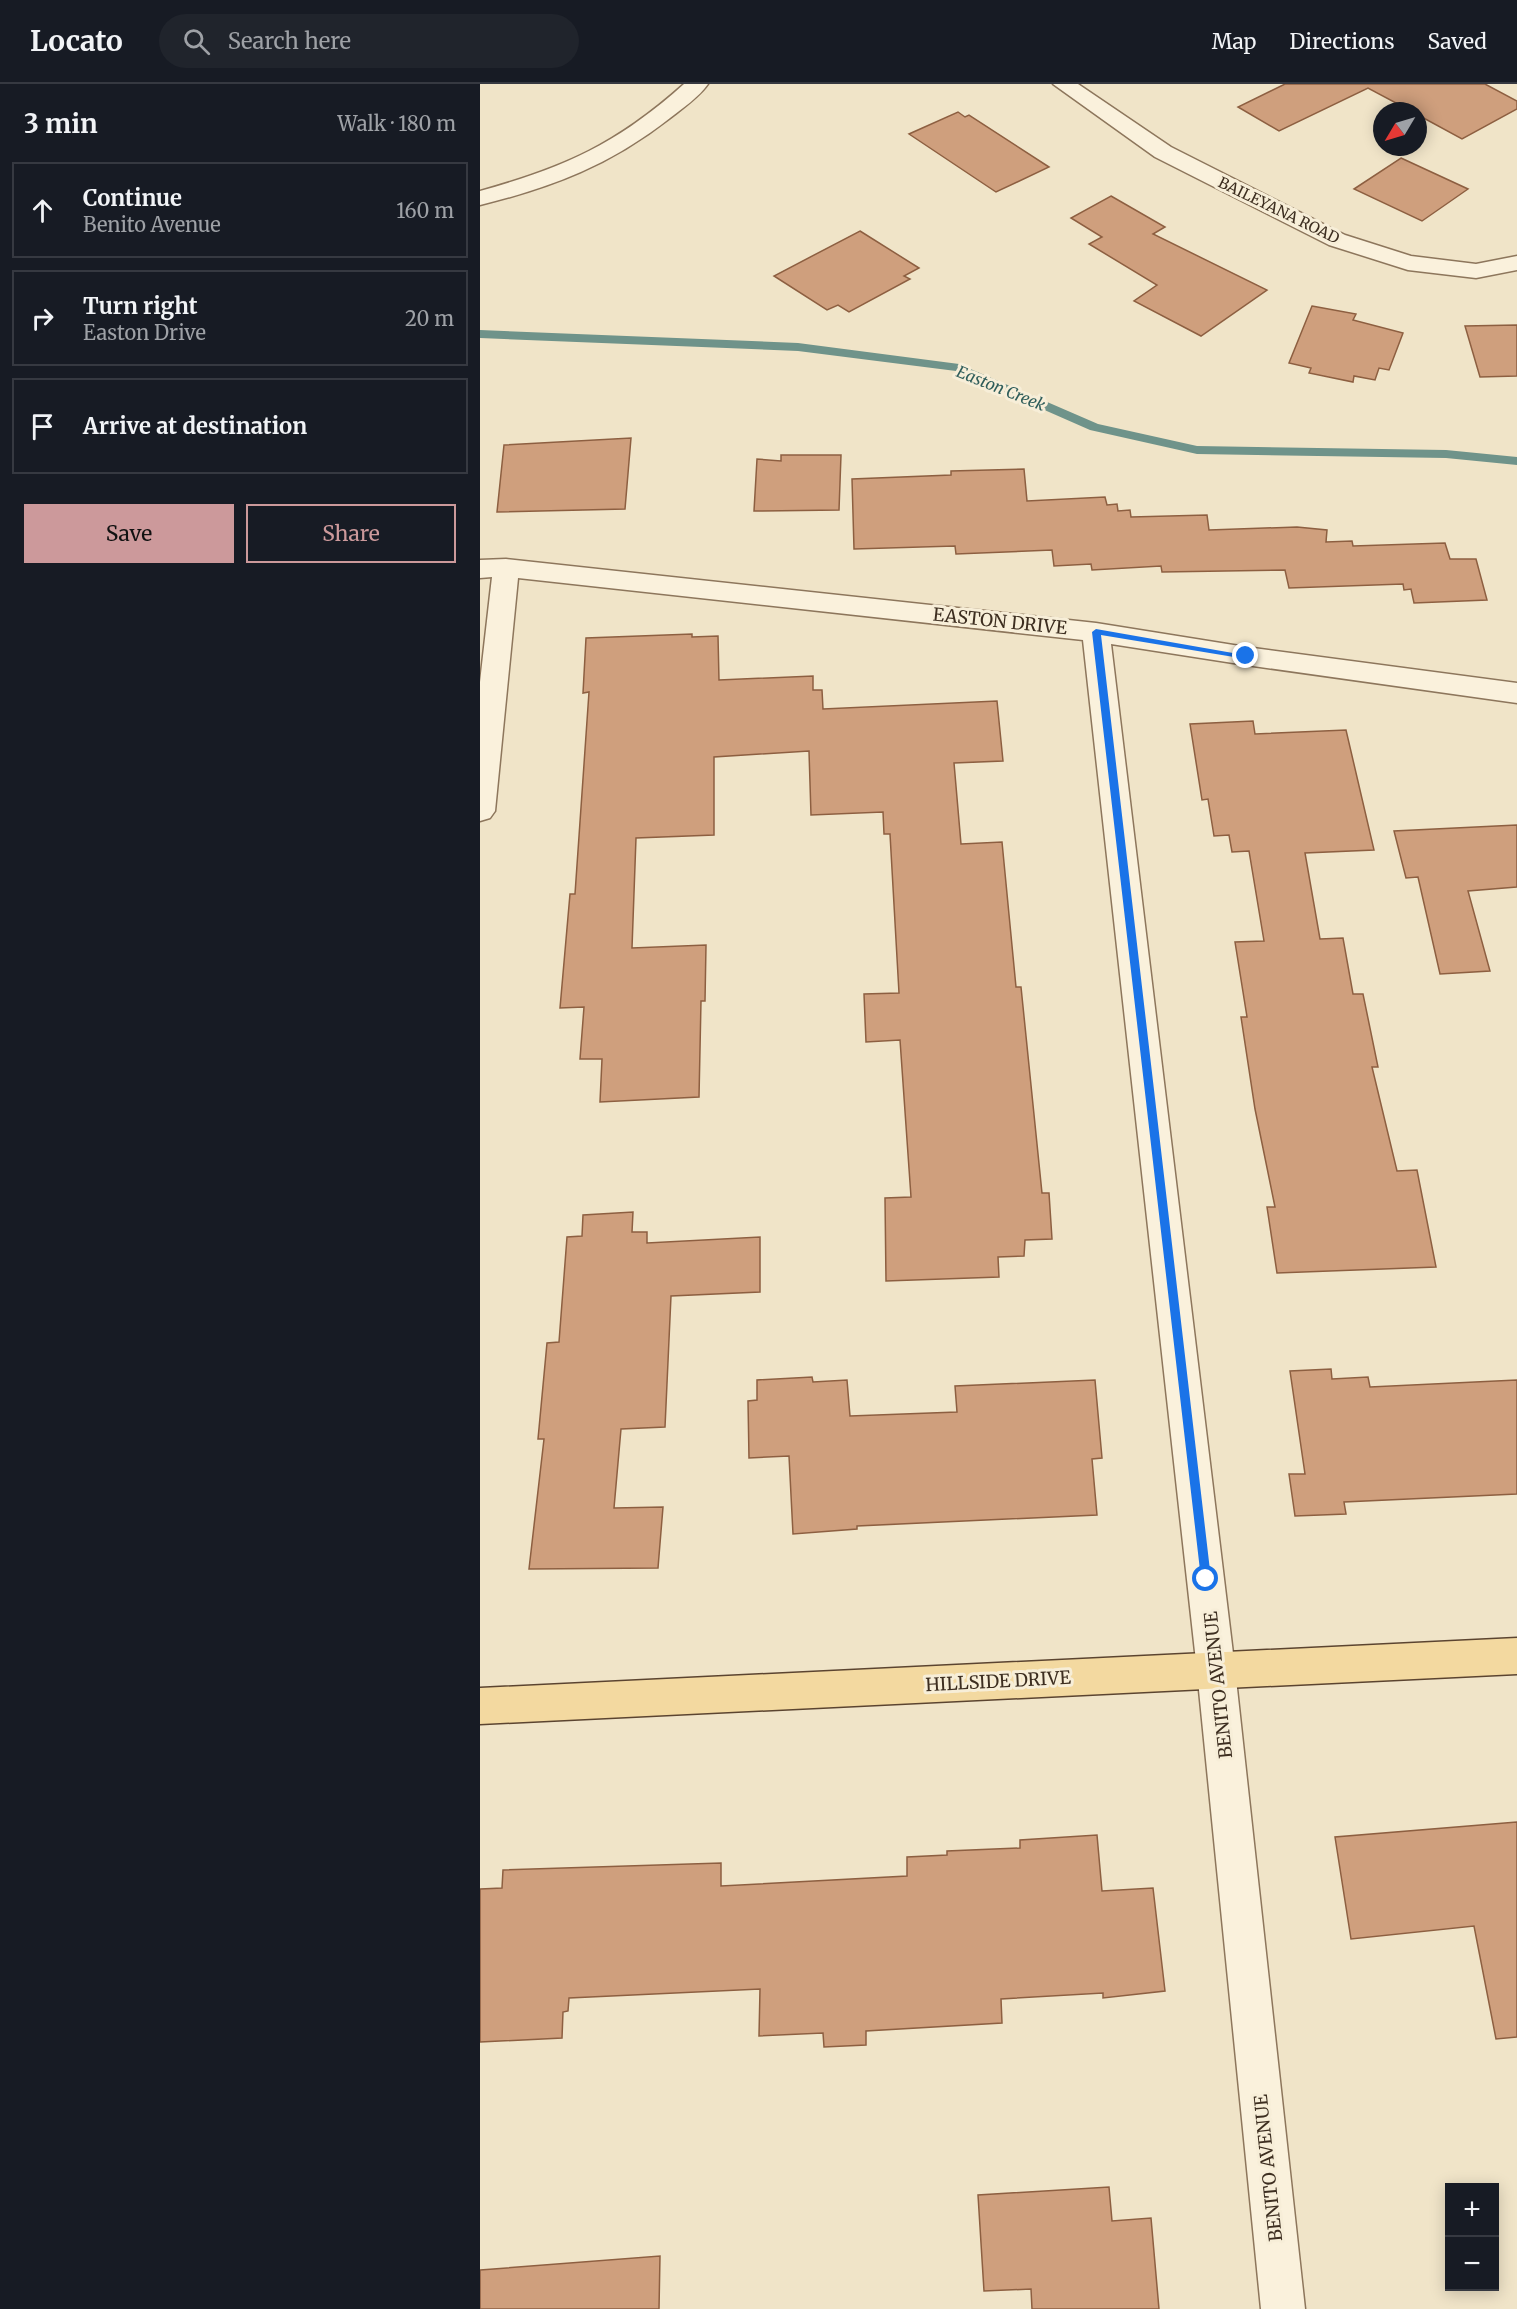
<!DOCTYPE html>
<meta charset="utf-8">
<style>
:root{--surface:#171b24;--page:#20242c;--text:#f1f3f6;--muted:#9ea1a6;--line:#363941;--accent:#cc999b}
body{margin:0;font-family:Merriweather,serif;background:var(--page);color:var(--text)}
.controls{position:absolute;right:18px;bottom:18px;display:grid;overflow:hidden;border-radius:0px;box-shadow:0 3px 15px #0003}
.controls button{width:54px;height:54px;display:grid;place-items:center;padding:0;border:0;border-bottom:2px solid var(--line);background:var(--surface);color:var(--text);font:30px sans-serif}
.compass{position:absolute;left:893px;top:18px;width:54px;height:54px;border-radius:50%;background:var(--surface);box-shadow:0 3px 15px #0003;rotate:232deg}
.stop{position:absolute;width:18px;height:18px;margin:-14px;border:4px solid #1a73e8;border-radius:50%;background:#fff}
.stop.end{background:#1a73e8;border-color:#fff;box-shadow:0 2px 6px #0008}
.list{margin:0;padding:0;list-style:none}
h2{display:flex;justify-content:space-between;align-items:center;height:78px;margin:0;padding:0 24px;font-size:26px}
h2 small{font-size:20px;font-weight:400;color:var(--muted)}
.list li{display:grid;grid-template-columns:39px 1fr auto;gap:18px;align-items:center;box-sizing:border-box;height:96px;margin:0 12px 12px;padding:0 12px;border:2px solid var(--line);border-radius:0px}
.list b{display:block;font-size:22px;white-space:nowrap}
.list p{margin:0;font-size:20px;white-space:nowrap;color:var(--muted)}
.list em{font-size:20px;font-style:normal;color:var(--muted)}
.actions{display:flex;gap:12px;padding:18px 24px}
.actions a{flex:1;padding:14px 0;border:2px solid var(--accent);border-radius:0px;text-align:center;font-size:21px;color:var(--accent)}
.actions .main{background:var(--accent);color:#111}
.icon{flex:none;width:33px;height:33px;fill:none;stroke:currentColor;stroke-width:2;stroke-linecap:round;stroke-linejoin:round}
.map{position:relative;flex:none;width:1037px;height:2225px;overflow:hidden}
header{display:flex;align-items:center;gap:36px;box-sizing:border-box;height:84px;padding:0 30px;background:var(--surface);border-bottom:2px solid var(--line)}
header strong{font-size:28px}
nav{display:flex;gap:33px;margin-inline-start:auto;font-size:21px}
.search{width:420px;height:54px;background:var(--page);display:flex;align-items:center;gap:15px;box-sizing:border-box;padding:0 21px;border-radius:33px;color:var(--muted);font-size:22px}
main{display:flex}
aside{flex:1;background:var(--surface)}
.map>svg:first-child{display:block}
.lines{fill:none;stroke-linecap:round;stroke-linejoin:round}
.stream{fill:#6f938a;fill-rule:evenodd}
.building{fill:#cf9f7d;stroke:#8d5f41;stroke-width:1.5}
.minor-casing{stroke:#8d765c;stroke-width:3}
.major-casing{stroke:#5b4430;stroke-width:3}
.minor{fill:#faf1dc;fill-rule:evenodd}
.major{fill:#f3d9a0;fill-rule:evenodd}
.route{fill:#1a73e8}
.labels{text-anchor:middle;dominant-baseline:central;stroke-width:6;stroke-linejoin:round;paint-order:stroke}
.far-street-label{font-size:15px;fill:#3d2e20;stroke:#f7eed8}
.far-water-label{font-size:16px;font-style:italic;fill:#2f5d5a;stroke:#f7eed8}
.street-label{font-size:18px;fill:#3d2e20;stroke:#f7eed8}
</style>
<header>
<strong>Locato</strong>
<div class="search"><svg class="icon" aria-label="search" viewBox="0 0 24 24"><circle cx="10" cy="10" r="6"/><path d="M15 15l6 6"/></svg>Search here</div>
<nav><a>Map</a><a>Directions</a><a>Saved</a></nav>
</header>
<main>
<aside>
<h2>3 min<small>Walk · 180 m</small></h2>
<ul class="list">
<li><svg class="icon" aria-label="ahead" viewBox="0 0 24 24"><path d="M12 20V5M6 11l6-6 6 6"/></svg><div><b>Continue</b><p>Benito Avenue</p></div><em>160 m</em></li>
<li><svg class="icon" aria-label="right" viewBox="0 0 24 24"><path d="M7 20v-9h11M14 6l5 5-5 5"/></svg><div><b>Turn right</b><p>Easton Drive</p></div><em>20 m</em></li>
<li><svg class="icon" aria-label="arrive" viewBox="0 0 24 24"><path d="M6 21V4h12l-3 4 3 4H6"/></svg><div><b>Arrive at destination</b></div></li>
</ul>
<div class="actions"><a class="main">Save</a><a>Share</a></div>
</aside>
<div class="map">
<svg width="1037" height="2225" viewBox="0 0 1037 2225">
<rect width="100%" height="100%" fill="#f0e4c8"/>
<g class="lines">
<path class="stream" d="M 0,246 L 318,259 L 479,280 L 618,340 L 717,362 L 966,366 L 1037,373 L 1037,381 L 966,374 L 717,370 L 610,346 L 476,287 L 318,267 L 0,254 Z"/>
</g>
<path class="building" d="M 805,0 L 1005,0 L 1037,17 L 1037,25 L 982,55 L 938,31 L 938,27 L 931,27 L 888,4 L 799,47 L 758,23 Z
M 478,28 L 485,33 L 489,31 L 569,83 L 516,108 L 429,50 Z
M 921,74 L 988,105 L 942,137 L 874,105 Z
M 631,112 L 685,143 L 673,150 L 787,206 L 721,252 L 654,217 L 677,201 L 609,160 L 622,153 L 591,134 Z
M 380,147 L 439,184 L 424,192 L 430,195 L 369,228 L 358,221 L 347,226 L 294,192 Z
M 832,222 L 876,230 L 873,236 L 923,249 L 909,286 L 899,284 L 895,296 L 874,292 L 873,298 L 829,289 L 831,284 L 809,279 Z
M 1037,241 L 1037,292 L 1000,293 L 985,242 Z
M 151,354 L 145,425 L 17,428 L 24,361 Z
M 301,371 L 361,371 L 359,426 L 274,427 L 277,375 L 301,377 Z
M 544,385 L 547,417 L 625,413 L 627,421 L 637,420 L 638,427 L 650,426 L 651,433 L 727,431 L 729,446 L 817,443 L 847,446 L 846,458 L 872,457 L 873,462 L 965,459 L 970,475 L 996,475 L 1007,516 L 934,519 L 931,505 L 924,506 L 923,500 L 809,504 L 805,486 L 682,488 L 681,482 L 612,486 L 611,480 L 574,482 L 572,466 L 476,470 L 475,462 L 374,465 L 372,395 L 471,391 L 471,387 Z
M 212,550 L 212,553 L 238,552 L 239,596 L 333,592 L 333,606 L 342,606 L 343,625 L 517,617 L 523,677 L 474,679 L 481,760 L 522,758 L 536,903 L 541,903 L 562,1109 L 569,1109 L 572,1155 L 545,1156 L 544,1172 L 518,1173 L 519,1193 L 406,1197 L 405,1114 L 431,1113 L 420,956 L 386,958 L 384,910 L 419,909 L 410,750 L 404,750 L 403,728 L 331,731 L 329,667 L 234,673 L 234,751 L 156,754 L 152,864 L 226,861 L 225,917 L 221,917 L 219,1013 L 120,1018 L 122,975 L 100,975 L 104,923 L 80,924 L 90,810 L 95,810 L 109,608 L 103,609 L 106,554 Z
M 773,637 L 775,650 L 866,646 L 894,766 L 825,769 L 840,855 L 863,854 L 873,910 L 883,910 L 898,983 L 892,983 L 917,1087 L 937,1086 L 956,1183 L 797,1189 L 787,1123 L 795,1123 L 775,1025 L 761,933 L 767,933 L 755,858 L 784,857 L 769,767 L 752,768 L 749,751 L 734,752 L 728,715 L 722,716 L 710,640 Z
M 1037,741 L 1037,803 L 988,807 L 1010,887 L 960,890 L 938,793 L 926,794 L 914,747 Z
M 153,1128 L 152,1148 L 167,1148 L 167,1159 L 280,1153 L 280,1208 L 191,1212 L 185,1343 L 141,1345 L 134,1424 L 183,1423 L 178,1484 L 49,1485 L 64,1355 L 58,1355 L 67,1259 L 79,1258 L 87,1153 L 102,1152 L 103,1131 Z
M 851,1285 L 852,1295 L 888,1293 L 890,1303 L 1037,1296 L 1037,1410 L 864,1418 L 866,1430 L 815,1432 L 809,1390 L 825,1390 L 810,1287 Z
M 332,1293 L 333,1298 L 367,1296 L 370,1332 L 477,1328 L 475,1302 L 615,1296 L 622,1374 L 612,1375 L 617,1431 L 377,1442 L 377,1445 L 313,1450 L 309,1372 L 269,1374 L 268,1317 L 277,1316 L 277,1296 Z
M 1037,1738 L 1037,1953 L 1016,1955 L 994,1842 L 871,1855 L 855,1753 Z
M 617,1751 L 622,1807 L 673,1804 L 685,1907 L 623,1914 L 623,1909 L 521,1915 L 522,1939 L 386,1947 L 386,1961 L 344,1963 L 343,1949 L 279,1952 L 280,1905 L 89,1914 L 88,1927 L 83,1928 L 82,1954 L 0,1958 L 0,1805 L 22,1804 L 23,1786 L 241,1779 L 241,1802 L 427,1792 L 427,1773 L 467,1771 L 467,1767 L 540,1764 L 540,1756 Z
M 629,2103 L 632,2137 L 671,2134 L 679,2225 L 552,2225 L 551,2205 L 504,2207 L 498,2111 Z
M 180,2172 L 179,2225 L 0,2225 L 0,2186 Z"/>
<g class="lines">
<g class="minor-casing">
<path id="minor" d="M 204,0 L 228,0 C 219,13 203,24 190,34 C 130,81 73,103 0,121 L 0,107 C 86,83 137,60 204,0 Z
M 573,0 L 598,0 L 691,63 L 865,151 L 931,172 L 996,180 L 1037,172 L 1037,186 L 996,194 L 928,186 L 849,161 L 675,73 Z
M 26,475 L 616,539 L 766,563 L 1037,599 L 1037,619 L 766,581 L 631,560 L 755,1586 L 825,2225 L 781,2225 L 717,1586 L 603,556 L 38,494 L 15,727 L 10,734 L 0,737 L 0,598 L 12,493 L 0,494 L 0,476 Z"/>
</g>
<g class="major-casing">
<path id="major" d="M 1037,1554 L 1037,1590 L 0,1640 L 0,1604 Z"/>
</g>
<use href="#minor" class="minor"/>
<use href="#major" class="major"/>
</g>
<path class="route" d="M 616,545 L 770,572 L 766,575 L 621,551 L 731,1495 L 726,1500 L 721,1495 L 612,548 Z"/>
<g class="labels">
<g class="far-street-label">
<text transform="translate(799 126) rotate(26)">BAILEYANA ROAD</text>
</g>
<g class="far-water-label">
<text transform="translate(521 304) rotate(22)">Easton Creek</text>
</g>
<g class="street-label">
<text transform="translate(520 537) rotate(6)">EASTON DRIVE</text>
<text transform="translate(518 1597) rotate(-3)">HILLSIDE DRIVE</text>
<text transform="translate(738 1601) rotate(-96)">BENITO AVENUE</text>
<text transform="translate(788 2084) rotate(-96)">BENITO AVENUE</text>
</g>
</g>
</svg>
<div class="controls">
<button>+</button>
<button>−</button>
</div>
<svg class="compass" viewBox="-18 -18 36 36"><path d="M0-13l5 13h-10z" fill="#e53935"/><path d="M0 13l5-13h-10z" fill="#9ea1a6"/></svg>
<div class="stop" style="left:726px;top:1495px"></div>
<div class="stop end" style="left:766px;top:572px"></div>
</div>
</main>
